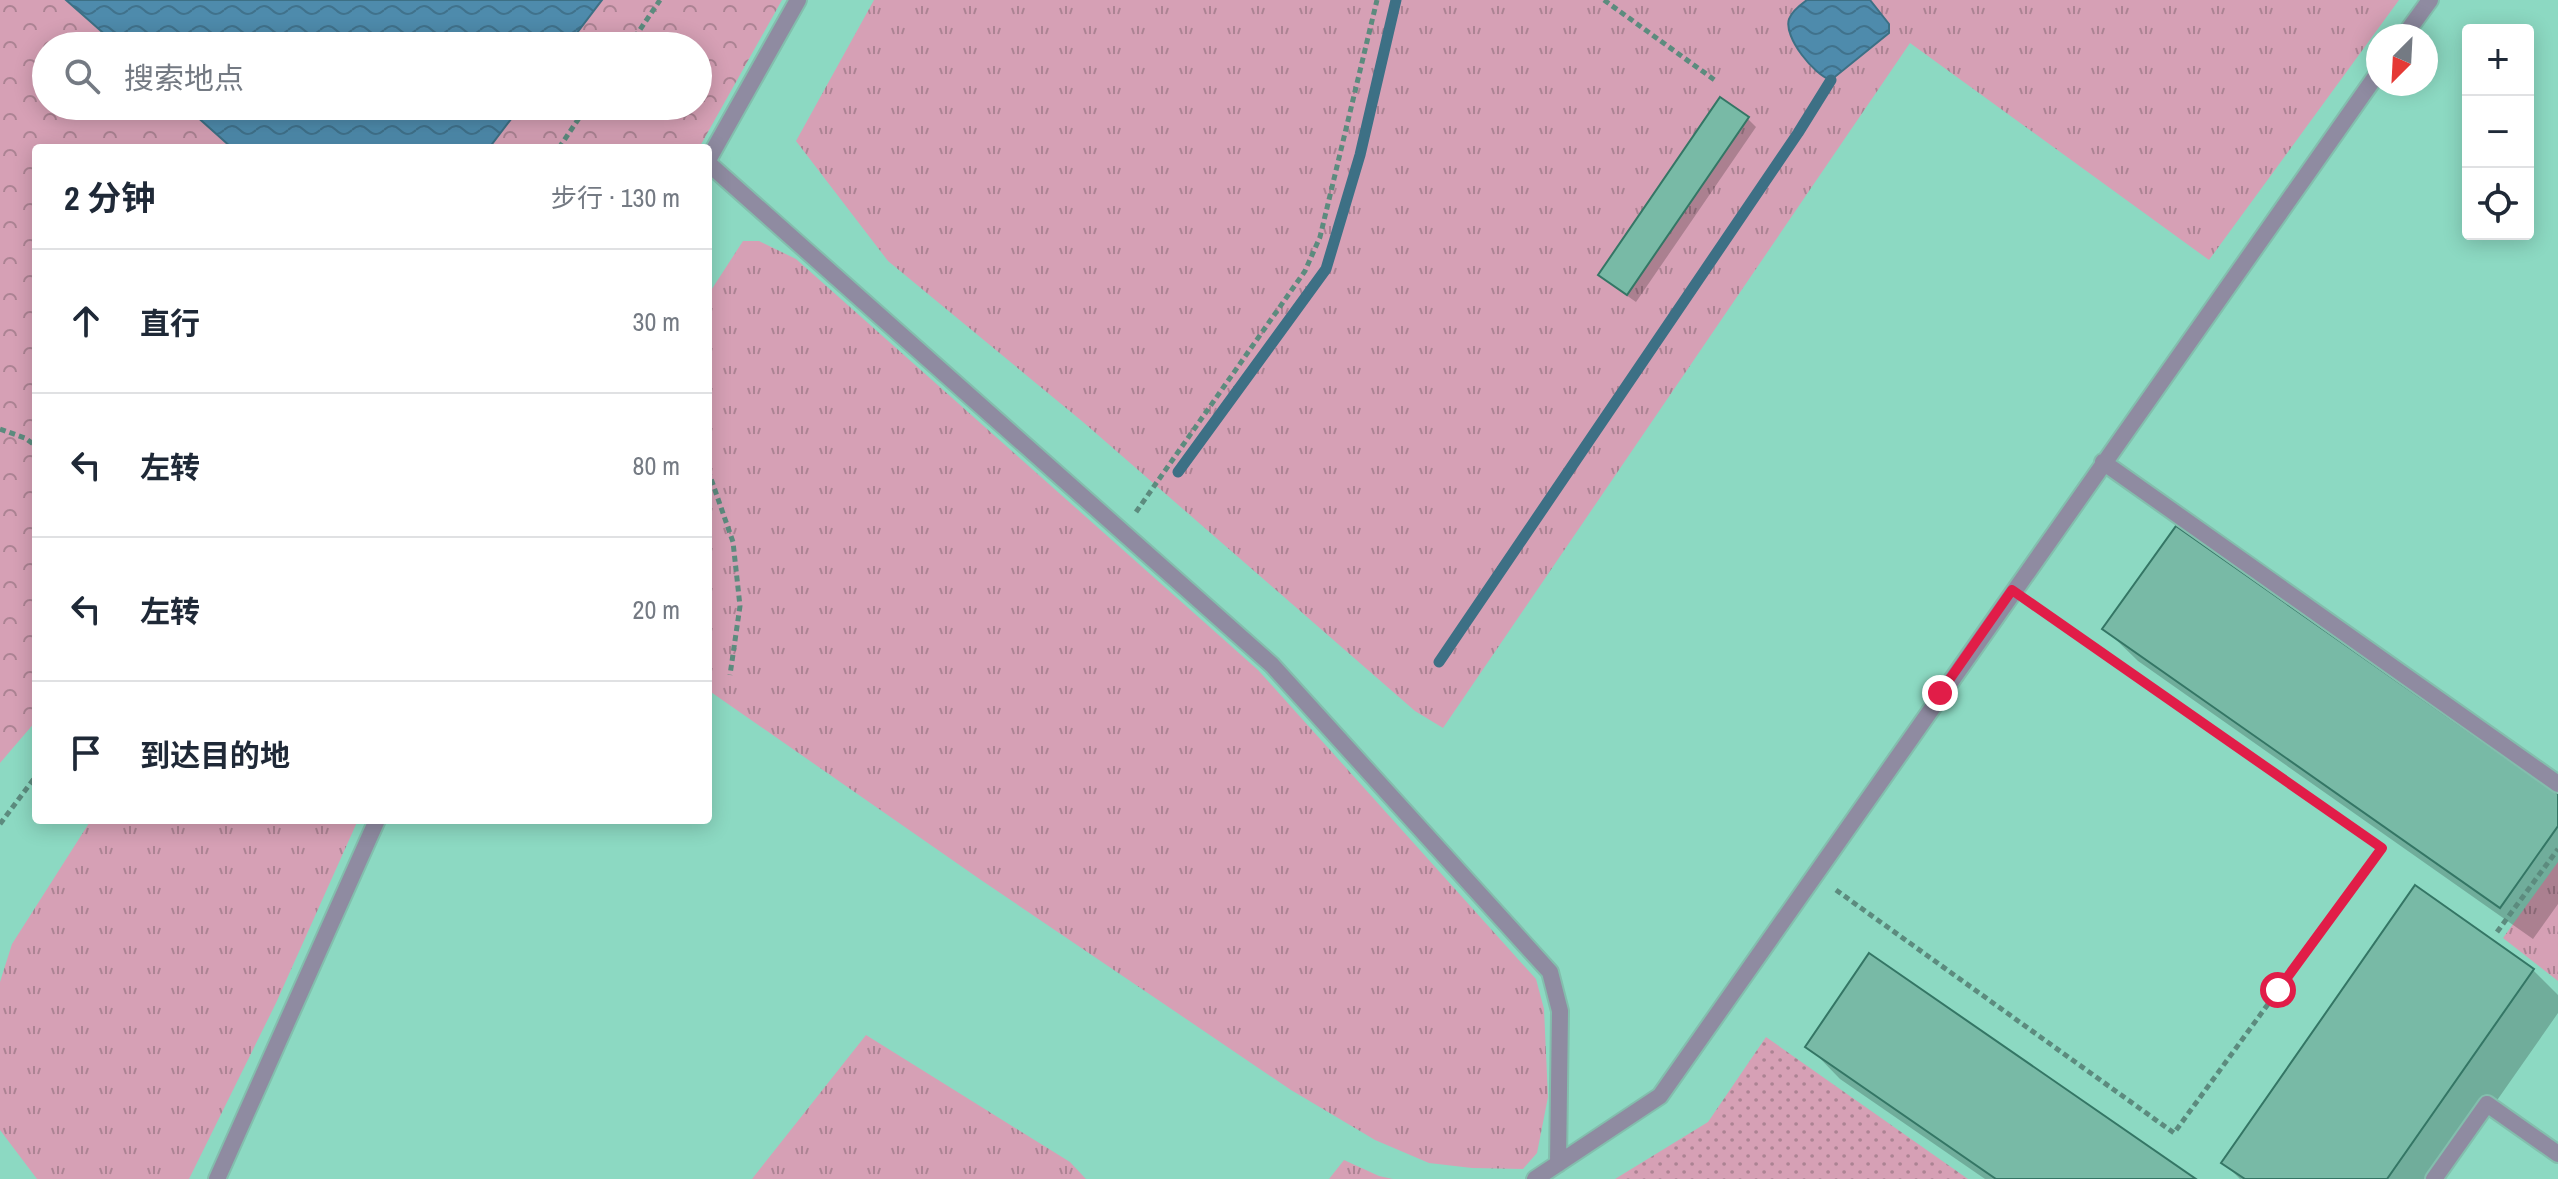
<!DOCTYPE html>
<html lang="zh">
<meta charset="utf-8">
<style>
:root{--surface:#fff;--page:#f2f2f3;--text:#1f2937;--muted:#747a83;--line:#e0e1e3}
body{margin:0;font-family:"Archivo Narrow","Noto Sans SC",sans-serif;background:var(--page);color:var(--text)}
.controls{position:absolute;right:24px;top:24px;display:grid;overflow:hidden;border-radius:8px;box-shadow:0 4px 20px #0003}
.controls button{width:72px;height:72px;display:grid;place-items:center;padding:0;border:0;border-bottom:2px solid var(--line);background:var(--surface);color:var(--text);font:40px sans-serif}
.compass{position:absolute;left:2366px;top:24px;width:72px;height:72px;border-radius:50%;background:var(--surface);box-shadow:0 4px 20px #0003;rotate:204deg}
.stop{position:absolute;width:24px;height:24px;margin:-18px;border:6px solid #e11d48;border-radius:50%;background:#fff}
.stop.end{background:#e11d48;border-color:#fff;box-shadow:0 2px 8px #0008}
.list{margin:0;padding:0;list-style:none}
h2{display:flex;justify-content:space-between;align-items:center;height:104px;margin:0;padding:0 32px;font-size:34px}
h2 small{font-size:26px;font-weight:400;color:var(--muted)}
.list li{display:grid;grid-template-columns:52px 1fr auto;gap:24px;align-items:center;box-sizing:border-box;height:144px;padding:0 32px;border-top:2px solid var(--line)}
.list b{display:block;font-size:30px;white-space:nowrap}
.list em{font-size:26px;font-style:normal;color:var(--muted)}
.icon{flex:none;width:44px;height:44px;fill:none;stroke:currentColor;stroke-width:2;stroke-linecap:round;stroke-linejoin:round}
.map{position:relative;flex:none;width:2558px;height:1179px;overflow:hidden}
.search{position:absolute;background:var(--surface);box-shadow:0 4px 20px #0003;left:32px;top:32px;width:680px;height:88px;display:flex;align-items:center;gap:20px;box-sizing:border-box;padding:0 28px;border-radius:44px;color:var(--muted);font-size:30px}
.panel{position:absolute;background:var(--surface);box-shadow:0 4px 20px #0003;left:32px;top:144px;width:680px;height:680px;border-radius:8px}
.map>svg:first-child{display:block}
.built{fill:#8cd9c2;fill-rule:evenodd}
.grass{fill:url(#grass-tufts)}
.forest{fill:url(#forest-crowns);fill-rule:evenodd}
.garden{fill:url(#garden-dots)}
.water{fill:url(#water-waves);stroke:#3d7085;stroke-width:2}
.shadow{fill:#0003}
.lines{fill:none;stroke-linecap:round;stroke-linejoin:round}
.stream{stroke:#3d7085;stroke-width:11}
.building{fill:#78baa6;stroke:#347665;stroke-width:2}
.lane-casing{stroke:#83bead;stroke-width:20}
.path{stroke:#5c8b7e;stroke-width:5;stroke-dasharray:6 4;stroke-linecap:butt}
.lane{stroke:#8f8ba1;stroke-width:16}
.route{stroke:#e11d48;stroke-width:10}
</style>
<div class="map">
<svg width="2558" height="1179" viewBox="0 0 2558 1179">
<defs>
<pattern id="grass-tufts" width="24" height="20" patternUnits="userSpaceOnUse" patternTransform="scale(2)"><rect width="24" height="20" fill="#d6a0b5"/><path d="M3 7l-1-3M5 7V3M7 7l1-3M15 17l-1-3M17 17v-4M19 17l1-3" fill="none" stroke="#ac8393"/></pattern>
<pattern id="forest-crowns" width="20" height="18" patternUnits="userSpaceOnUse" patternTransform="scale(2)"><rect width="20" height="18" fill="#d6a0b5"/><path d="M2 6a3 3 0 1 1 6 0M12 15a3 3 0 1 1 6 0" fill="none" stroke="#ac8393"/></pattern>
<pattern id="garden-dots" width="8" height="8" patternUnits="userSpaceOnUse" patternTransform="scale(2)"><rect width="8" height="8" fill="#d6a0b5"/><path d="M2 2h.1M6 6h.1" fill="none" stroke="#ac8393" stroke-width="1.8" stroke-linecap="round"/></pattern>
<pattern id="water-waves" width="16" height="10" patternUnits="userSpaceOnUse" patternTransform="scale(2)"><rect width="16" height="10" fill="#4e8bac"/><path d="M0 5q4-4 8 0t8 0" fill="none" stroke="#40728c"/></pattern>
</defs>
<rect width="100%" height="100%" fill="#9fe2ce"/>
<path class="built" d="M 0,0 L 2558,0 L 2558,1179 L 0,1179 ZM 2468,30 L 2528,30 L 2528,234 L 2468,234 ZM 2378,36 L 2426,36 L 2426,84 L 2378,84 ZM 46,46 L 698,46 L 698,106 L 46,106 ZM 36,148 L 708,148 L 708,820 L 36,820 Z"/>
<path class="grass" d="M 874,0 L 2399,0 L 2209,260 L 1910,43 L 1443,728 L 1415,711 L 1083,422 L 888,261 L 796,141 Z
M 743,241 L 759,241 L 796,259 L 1258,670 L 1536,979 L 1544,1009 L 1548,1097 L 1537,1153 L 1523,1169 L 1472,1168 L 1429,1163 L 1375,1140 L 1291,1090 L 981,880 L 708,690 L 708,295 Z
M 91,820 L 358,820 L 276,1003 L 189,1179 L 37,1179 L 0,1130 L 0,982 L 12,944 Z
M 2558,862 L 2558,981 L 2503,938 Z
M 866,1035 L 1070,1162 L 1086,1179 L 752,1179 Z
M 1344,1160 L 1379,1176 L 1393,1179 L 1329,1179 Z"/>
<path class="forest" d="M 0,0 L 782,0 L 699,148 L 36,148 L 36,721 L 0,763 ZM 46,46 L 698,46 L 698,106 L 46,106 Z"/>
<path class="garden" d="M 1766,1037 L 1968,1179 L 1615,1179 L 1708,1122 Z"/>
<path class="water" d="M 66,0 L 602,0 L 567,46 L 118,46 Z
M 1807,0 L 1870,0 L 1889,24 L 1889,33 L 1831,80 C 1815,76 1783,37 1789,19 C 1792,11 1800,5 1807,0 Z
M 185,106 L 521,106 L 489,148 L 232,148 Z"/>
<path class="shadow" d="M 1748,119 L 1756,127 L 1636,302 L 1609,283 L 1601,275 Z
M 2105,629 L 2558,796 L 2558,904 L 2533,939 L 2138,661 Z
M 2533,970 L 2558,995 L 2558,1013 L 2442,1179 L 2240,1179 L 2224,1163 Z
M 1808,1046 L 2192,1179 L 1985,1179 L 1840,1079 Z"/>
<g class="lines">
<path class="stream" d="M 1178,472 L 1326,269 L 1360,155 L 1396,0
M 1439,662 L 1798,133 L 1831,80"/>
</g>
<path class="building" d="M 1720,97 L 1749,117 L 1627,295 L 1598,275 Z
M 2176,526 L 2558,794 L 2558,826 L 2500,908 L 2102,629 Z
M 2415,885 L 2534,969 L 2387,1179 L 2245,1179 L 2221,1163 Z
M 1869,953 L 2196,1179 L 1996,1179 L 1805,1047 Z"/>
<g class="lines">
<g class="lane-casing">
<path id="lane" d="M 2404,36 L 2430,0
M 708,160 L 798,0
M 708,163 L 1272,665 L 1550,972 L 1560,1011 L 1558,1164
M 2103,462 L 2558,784
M 217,1179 L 377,820
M 1535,1179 L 1660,1096 L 2378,73
M 2434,1179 L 2487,1104 L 2558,1154"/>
</g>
<path class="path" d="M 1604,0 L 1716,81
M 629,46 L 660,0
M 559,148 L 587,106
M 0,429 L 25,438 L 36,446
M 708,470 L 733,542 L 740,606 L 730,675
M 1136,512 L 1305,271 L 1320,237 L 1377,0
M 0,824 L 36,776
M 1836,890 L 2174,1133 L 2382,848 L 2036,607
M 2497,932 L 2558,849"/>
<use href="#lane" class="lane"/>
</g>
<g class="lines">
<path class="route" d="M 1940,693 L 2012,590 L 2382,848 L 2278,990"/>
</g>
</svg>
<div class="controls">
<button>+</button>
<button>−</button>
<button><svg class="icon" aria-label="locate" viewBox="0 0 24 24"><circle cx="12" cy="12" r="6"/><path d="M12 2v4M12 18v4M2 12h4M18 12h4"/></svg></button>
</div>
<svg class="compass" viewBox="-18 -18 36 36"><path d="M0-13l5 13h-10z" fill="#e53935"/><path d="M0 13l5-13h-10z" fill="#747a83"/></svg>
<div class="stop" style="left:2278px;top:990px"></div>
<div class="stop end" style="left:1940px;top:693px"></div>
<div class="search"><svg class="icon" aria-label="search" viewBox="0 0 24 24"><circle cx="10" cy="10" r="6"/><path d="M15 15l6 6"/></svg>搜索地点</div>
<section class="panel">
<h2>2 分钟<small>步行 · 130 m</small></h2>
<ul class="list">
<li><svg class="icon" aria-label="ahead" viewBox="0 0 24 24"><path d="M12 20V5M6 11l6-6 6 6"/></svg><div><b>直行</b></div><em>30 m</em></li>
<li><svg class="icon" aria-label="left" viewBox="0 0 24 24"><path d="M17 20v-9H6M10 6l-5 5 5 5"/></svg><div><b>左转</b></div><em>80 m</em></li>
<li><svg class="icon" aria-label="left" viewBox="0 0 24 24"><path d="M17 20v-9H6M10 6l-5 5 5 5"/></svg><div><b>左转</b></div><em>20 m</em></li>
<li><svg class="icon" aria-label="arrive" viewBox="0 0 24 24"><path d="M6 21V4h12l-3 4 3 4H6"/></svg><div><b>到达目的地</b></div></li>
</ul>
</section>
</div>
